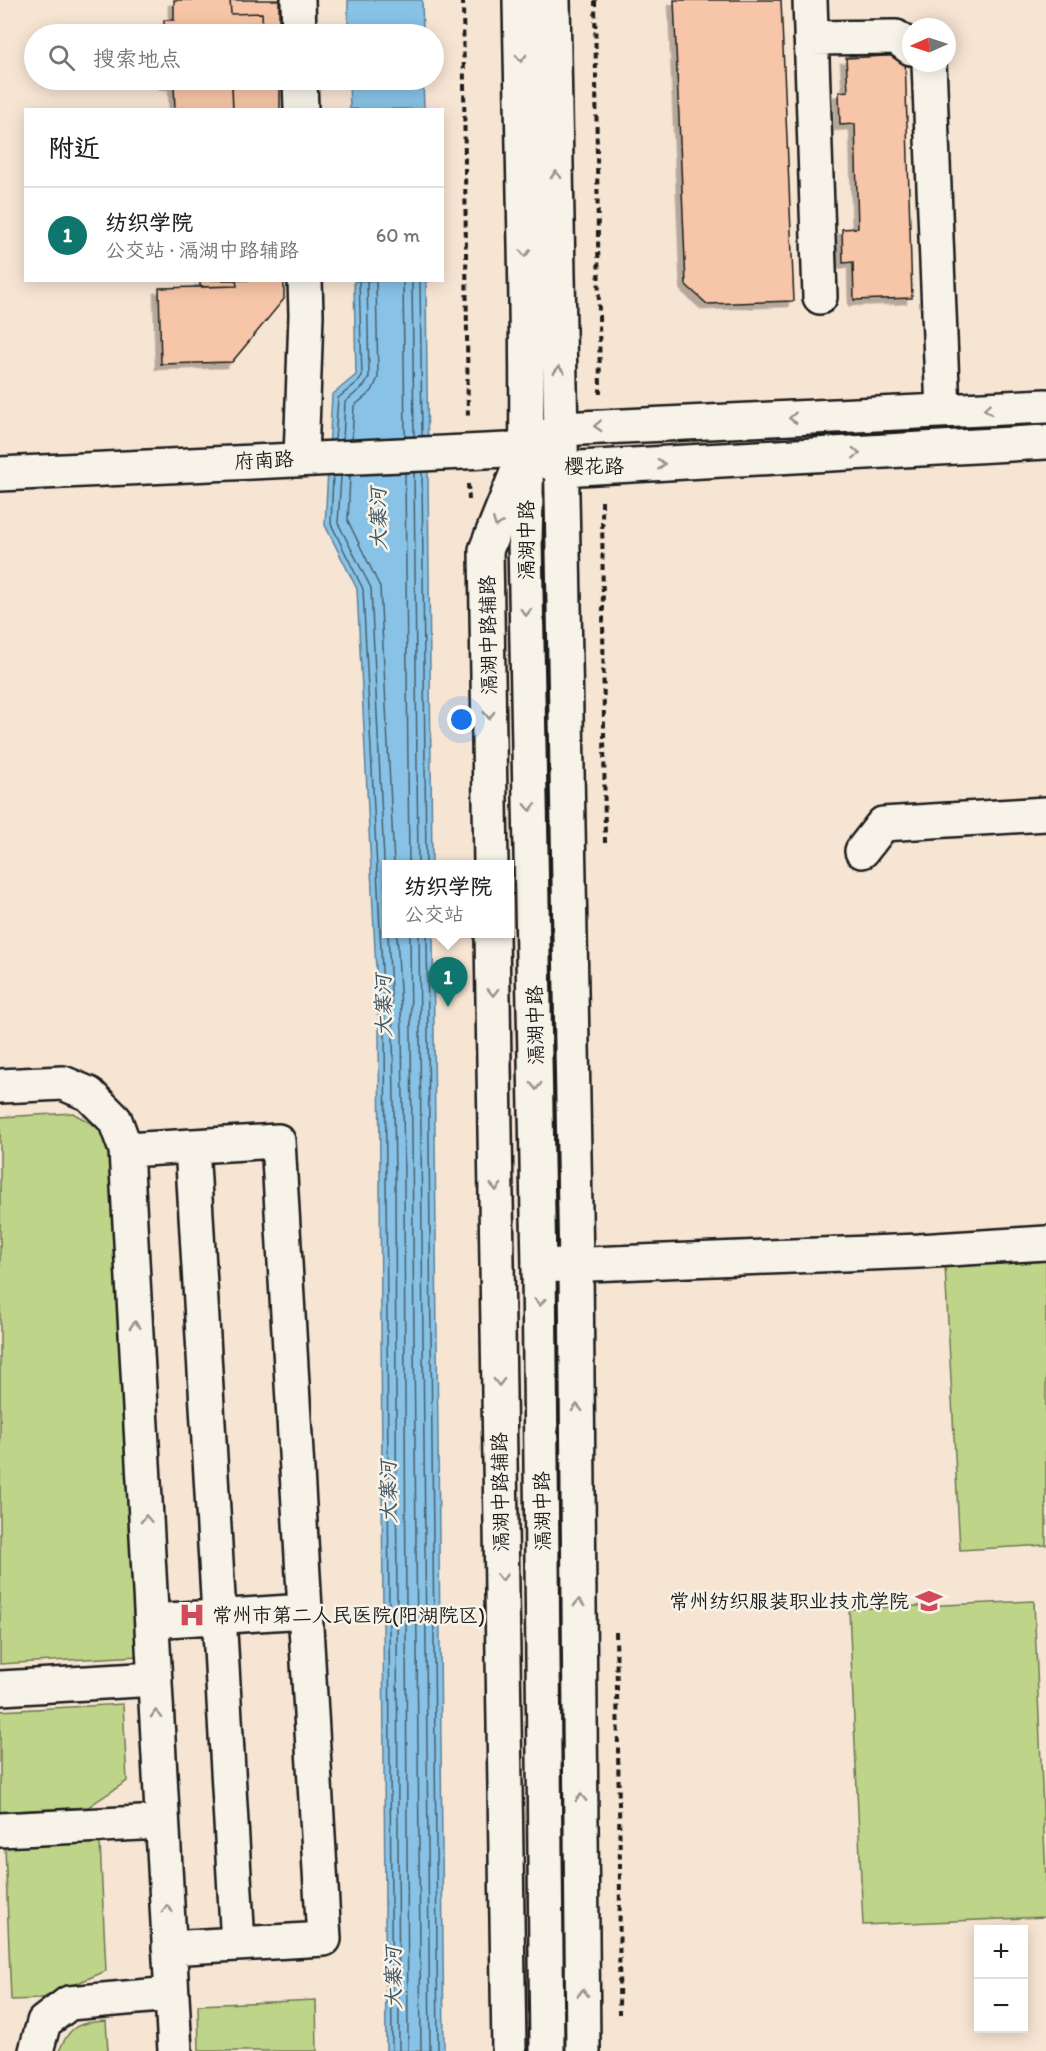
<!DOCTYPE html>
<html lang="zh">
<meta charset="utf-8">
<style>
:root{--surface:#fff;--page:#f2f2f2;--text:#222;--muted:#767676;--line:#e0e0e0;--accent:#0f766e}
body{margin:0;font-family:Itim,"LXGW WenKai TC",sans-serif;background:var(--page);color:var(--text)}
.controls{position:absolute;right:18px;bottom:18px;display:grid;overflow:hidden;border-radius:0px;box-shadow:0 3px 15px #0003}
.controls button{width:54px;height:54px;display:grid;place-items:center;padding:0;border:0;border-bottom:2px solid var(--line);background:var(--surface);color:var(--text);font:30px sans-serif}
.compass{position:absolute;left:902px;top:18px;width:54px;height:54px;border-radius:50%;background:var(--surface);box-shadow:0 3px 15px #0003;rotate:267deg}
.you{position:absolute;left:462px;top:720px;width:21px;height:21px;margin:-15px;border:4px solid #fff;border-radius:50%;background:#1a73e8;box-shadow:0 0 0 9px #1a73e833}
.badge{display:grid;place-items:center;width:39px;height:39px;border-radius:50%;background:var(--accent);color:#fff;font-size:20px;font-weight:700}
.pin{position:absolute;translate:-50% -50px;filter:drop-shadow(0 2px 3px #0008)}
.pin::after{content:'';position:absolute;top:32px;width:21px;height:18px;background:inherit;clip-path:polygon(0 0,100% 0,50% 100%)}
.popup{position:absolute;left:382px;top:860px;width:132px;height:78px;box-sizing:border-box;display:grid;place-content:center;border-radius:0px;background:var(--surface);filter:drop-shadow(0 2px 4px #0005);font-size:20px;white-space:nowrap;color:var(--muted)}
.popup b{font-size:22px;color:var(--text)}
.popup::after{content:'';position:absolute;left:50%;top:100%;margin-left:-12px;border:12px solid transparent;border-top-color:var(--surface)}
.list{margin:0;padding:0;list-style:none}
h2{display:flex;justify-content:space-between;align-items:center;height:78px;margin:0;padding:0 24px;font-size:26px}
h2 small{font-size:20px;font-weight:400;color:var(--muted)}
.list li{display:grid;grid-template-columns:39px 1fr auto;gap:18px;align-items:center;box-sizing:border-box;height:96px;padding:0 24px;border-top:2px solid var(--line)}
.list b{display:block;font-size:22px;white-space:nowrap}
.list p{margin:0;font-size:20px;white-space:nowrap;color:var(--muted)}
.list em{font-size:20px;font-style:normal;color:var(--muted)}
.icon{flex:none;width:33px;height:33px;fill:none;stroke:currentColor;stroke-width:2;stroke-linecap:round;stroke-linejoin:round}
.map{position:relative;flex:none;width:1046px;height:2051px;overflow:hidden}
.search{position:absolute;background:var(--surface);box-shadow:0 3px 15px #0003;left:24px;top:24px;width:420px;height:66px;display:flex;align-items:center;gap:15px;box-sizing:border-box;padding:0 21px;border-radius:33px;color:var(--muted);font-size:22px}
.panel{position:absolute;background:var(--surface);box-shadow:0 3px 15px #0003;left:24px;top:108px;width:420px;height:174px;border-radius:0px}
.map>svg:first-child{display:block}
.green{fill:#bed489;stroke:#6d7852;stroke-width:1.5}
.water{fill:#88c3e7;stroke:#5d8096;stroke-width:1.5}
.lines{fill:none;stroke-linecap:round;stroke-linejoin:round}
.shore{stroke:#475f6d;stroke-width:1.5}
.building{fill:#f7c5a7;stroke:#1c1c1c;stroke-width:1.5;filter:url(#shadow)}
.minor-casing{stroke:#1c1c1c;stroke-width:38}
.major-casing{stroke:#1c1c1c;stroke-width:38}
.path{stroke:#1c1c1c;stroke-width:4;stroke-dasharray:6 4.5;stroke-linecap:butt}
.minor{stroke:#f7f3e8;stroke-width:33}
.major{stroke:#f7f3e8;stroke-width:33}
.oneway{stroke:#94928c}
.labels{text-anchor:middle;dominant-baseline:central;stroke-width:5;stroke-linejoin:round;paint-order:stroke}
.street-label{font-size:20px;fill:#1c1c1c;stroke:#f7f3e8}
.poi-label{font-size:20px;fill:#1c1c1c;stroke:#f7f3e8;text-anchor:end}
.water-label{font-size:21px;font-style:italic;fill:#425663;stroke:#f7f3e8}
</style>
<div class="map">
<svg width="1046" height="2051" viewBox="0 0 1046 2051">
<defs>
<filter id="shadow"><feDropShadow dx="-5.5" dy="5.5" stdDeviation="0" flood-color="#0004"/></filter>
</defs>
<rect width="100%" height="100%" fill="#f7e5d4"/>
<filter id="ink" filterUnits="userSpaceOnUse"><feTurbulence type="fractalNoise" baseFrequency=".0167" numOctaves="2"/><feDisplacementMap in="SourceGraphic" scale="12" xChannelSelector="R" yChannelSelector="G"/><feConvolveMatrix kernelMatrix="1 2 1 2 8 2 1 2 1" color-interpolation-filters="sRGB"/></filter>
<g filter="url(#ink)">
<path class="green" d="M 73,1113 L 104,1131 L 116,1158 L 138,1656 L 0,1664 L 0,1117 Z
M 1046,1261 L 1046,1545 L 960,1550 L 945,1266 Z
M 1034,1601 L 1046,1879 L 1046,1917 L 863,1925 L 849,1609 Z
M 123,1704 L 127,1781 L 88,1807 L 0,1812 L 0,1711 Z
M 100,1842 L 106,1971 L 40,1999 L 11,2000 L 5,1846 Z
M 316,2000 L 317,2051 L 199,2051 L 198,2005 Z
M 106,2021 L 108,2051 L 59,2051 C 70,2025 79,2022 106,2021 Z"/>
<path class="water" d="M 348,0 L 422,0 L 423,34 L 348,34 Z
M 349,80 L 423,80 L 424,109 L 350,109 Z
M 354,281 L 426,281 L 432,864 L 386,864 L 386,934 L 433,934 L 444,2051 L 386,2051 L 379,1030 L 357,589 L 325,525 L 332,395 L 356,375 Z"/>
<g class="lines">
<path class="shore" d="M 403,280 L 405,437
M 412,280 L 414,436
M 420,280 L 422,436
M 352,439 L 354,406 L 372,391 L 378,378 L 376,280
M 335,440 L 338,398 L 359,381 L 362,376 L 359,280
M 343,440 L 345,402 L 365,385 L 369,377 L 367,280
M 414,472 L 418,864
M 422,472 L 426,864
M 405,473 L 409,864
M 350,475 L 348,521 L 380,587 L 394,864
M 333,476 L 331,524 L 363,589 L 385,1030 L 392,2051
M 341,476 L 338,523 L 371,588 L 386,902
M 388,934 L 393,1030 L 395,1178 L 399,2051
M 397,934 L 402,1029 L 404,1178 L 408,2051
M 410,934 L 421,2051
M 419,934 L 430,2051
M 427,934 L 438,2051"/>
</g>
<path class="building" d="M 174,0 L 230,0 L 231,14 L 262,13 L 263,34 L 164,34 L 164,20 L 174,20 Z
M 230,0 L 279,0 L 279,34 L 263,34 L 262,13 L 231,14 Z
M 674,0 L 781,0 L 794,301 L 707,304 L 686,285 Z
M 905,55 L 912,298 L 854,300 L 853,262 L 843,263 L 842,229 L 858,228 L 855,124 L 840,125 L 839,92 L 848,91 L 846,58 Z
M 165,80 L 263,80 L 263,87 L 232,87 L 233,110 L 175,110 L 174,84 L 165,84 Z
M 263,80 L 280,80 L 280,110 L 233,110 L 232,87 L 263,87 Z
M 200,280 L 236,280 L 237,286 L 204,287 L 200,285 Z
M 236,280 L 284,280 L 284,299 L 232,362 L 161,364 L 159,288 L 237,286 Z"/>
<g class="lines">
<g class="minor-casing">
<path id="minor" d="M 298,0 L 299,34
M 810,0 L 820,297
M 811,38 L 896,37 L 911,48
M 929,63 L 943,411
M 300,80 L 301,110
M 537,455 L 561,469 L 1046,442
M 301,458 L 306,315 L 305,280
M 0,474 L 527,449 L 560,429 L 1046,406
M 862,851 L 883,824 L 1046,814
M 491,864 L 486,550 L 526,450
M 492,934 L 509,2051
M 0,1086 L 63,1083 L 89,1094 L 115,1120 L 126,1150 L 175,2051
M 192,1146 L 238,1944
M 126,1150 L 278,1141 L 324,1939 L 169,1948
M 539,1266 L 919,1251 L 1046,1243
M 152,1621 L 305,1611
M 1,1688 L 155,1679
M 0,1830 L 162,1822
M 36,2051 L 44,2022 L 69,2003 L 172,1994"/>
</g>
<g class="major-casing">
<path id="major" d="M 520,0 C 523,180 530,360 525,540 L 539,1266 L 547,2051
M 553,0 L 576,1265 L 583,2051"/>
</g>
<path class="path" d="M 463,0 L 468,419
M 595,0 L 600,394
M 468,484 L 469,500
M 602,501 L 605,844
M 616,1632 L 620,1865 L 619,2014"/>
<use href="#minor" class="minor"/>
<use href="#major" class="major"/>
</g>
<defs><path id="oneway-chevron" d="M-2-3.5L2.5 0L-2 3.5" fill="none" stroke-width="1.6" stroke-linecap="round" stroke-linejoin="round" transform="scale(1.5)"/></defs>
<g class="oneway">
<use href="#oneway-chevron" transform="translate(521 58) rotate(89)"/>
<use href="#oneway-chevron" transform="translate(556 175) rotate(-91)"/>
<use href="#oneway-chevron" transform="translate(525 253) rotate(89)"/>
<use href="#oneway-chevron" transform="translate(559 370) rotate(-91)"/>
<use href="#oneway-chevron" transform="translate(988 409) rotate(177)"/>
<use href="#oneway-chevron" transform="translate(793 418) rotate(177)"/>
<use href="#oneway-chevron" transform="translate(598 426) rotate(177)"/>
<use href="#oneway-chevron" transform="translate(856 453) rotate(-3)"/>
<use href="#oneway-chevron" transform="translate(661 464) rotate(-3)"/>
<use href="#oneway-chevron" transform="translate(497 523) rotate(112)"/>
<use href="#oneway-chevron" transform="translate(526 612) rotate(89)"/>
<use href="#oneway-chevron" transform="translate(489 715) rotate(89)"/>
<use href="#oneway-chevron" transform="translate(530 807) rotate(89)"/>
<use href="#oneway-chevron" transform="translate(493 992) rotate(89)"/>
<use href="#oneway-chevron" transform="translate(536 1086) rotate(89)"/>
<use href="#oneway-chevron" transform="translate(496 1187) rotate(89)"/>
<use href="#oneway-chevron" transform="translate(540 1302) rotate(89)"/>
<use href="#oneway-chevron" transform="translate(135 1325) rotate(-93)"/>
<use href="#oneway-chevron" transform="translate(499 1382) rotate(89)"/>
<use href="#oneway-chevron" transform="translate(577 1408) rotate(-91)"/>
<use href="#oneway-chevron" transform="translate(146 1519) rotate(-93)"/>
<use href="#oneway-chevron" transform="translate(502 1577) rotate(89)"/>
<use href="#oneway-chevron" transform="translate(579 1603) rotate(-91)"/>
<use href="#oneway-chevron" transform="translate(156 1714) rotate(-93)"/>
<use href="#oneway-chevron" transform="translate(581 1798) rotate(-91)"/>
<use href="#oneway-chevron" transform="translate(167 1909) rotate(-93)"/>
<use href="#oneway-chevron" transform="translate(583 1993) rotate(-91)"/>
</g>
</g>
<defs>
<g id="university-bare" transform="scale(2.07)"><path d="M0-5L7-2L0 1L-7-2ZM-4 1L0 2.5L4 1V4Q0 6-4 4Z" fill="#d1495b" stroke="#f7f3e8" stroke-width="2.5" paint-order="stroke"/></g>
<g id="hospital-bare" transform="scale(2.07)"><path d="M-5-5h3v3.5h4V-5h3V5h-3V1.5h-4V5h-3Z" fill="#d1495b" stroke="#f7f3e8" stroke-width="2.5" paint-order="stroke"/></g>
</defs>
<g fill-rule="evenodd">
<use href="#university-bare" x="929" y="1601"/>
<use href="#hospital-bare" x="192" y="1615"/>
</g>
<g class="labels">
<g class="street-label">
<text transform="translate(264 460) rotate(-3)">府南路</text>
<text x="594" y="466">樱花路</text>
<text transform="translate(526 540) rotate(-90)">滆湖中路</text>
<text transform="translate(488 635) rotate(-91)">滆湖中路辅路</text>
<text transform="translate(535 1025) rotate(-91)">滆湖中路</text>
<text transform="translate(500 1492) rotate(-91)">滆湖中路辅路</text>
<text transform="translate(542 1511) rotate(-91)">滆湖中路</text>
</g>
<g class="poi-label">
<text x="909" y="1601">常州纺织服装职业技术学院</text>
<text x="212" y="1615" text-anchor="start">常州市第二人民医院(阳湖院区)</text>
</g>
<g class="water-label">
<text transform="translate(378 519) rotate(-91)">大寨河</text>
<text transform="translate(383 1006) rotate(-91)">大寨河</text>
<text transform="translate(388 1492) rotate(-91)">大寨河</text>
<text transform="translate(393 1978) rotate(-91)">大寨河</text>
</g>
</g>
</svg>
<div class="controls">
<button>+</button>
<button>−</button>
</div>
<svg class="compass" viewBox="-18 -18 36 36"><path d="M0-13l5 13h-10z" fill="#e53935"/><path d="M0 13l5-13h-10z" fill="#767676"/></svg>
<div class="you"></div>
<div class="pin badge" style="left:448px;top:1007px">1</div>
<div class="popup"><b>纺织学院</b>公交站</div>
<div class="search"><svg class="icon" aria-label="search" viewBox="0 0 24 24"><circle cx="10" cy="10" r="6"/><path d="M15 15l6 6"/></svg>搜索地点</div>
<section class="panel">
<h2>附近<small></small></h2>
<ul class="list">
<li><span class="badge">1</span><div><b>纺织学院</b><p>公交站 · 滆湖中路辅路</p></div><em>60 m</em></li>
</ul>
</section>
</div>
